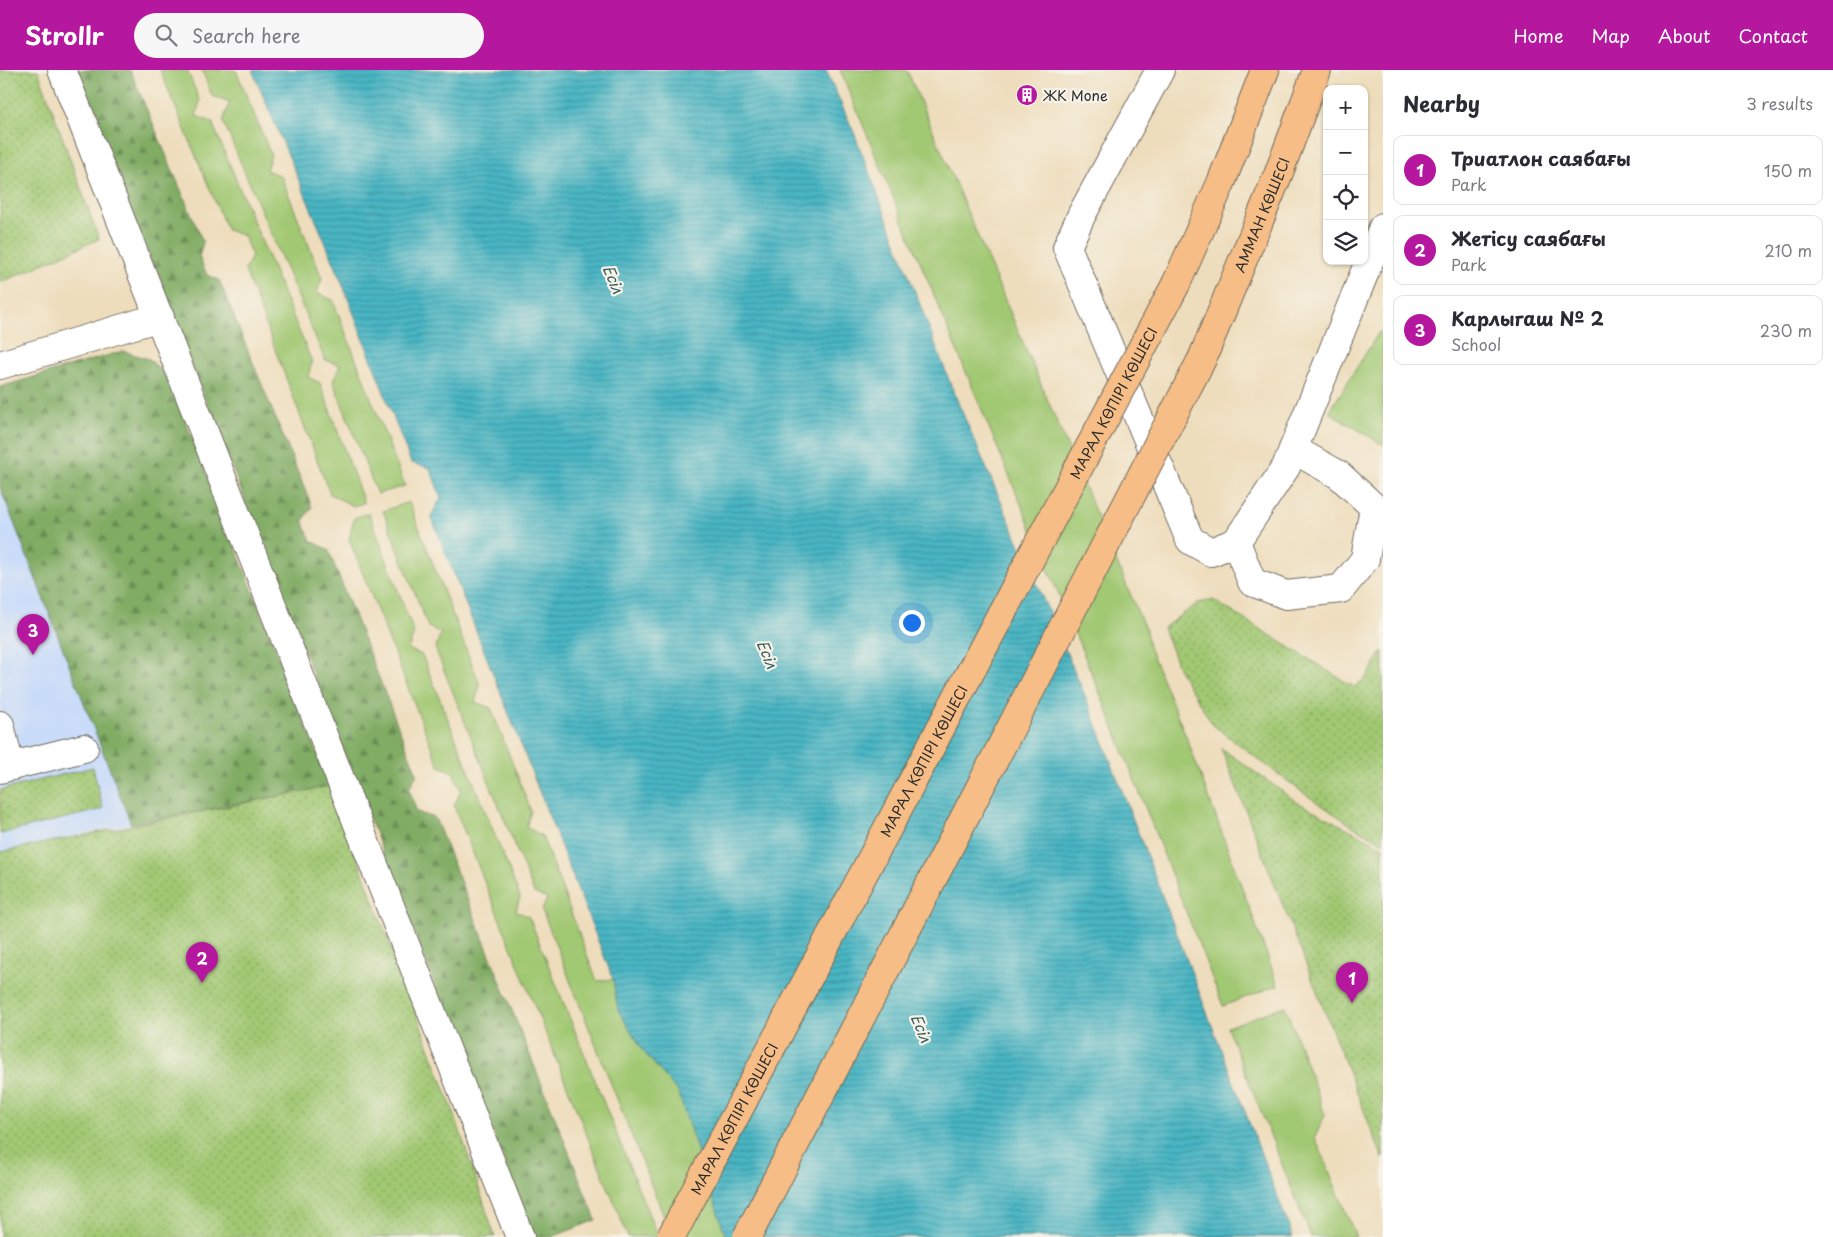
<!DOCTYPE html>
<meta charset="utf-8">
<style>
:root{--surface:#fff;--page:#f7f7f7;--text:#2b2b33;--muted:#7c7c81;--line:#e1e1e2;--accent:#b5179e}
body{margin:0;font-family:"Playpen Sans",sans-serif;background:var(--page);color:var(--text)}
.controls{position:absolute;right:15px;top:15px;display:grid;overflow:hidden;border-radius:10px;box-shadow:0 1px 4px #0004}
.controls button{width:45px;height:45px;display:grid;place-items:center;padding:0;border:0;border-bottom:1px solid var(--line);background:var(--surface);color:var(--text);font:25px sans-serif}
.you{position:absolute;left:911px;top:552px;width:18px;height:18px;margin:-12px;border:4px solid #fff;border-radius:50%;background:#1a73e8;box-shadow:0 0 0 8px #1a73e833}
.badge{display:grid;place-items:center;width:32px;height:32px;border-radius:50%;background:var(--accent);color:#fff;font-size:16px;font-weight:700}
.pin{position:absolute;translate:-50% -41px;filter:drop-shadow(0 1px 2px #0008)}
.pin::after{content:'';position:absolute;top:26px;width:18px;height:15px;background:inherit;clip-path:polygon(0 0,100% 0,50% 100%)}
.list{margin:0;padding:0;list-style:none}
h2{display:flex;justify-content:space-between;align-items:center;height:65px;margin:0;padding:0 20px;font-size:21px}
h2 small{font-size:16px;font-weight:400;color:var(--muted)}
.list li{display:grid;grid-template-columns:32px 1fr auto;gap:15px;align-items:center;box-sizing:border-box;height:70px;margin:0 10px 10px;padding:0 10px;border:1px solid var(--line);border-radius:10px}
.list b{display:block;font-size:19px;white-space:nowrap}
.list p{margin:0;font-size:16px;white-space:nowrap;color:var(--muted)}
.list em{font-size:16px;font-style:normal;color:var(--muted)}
.icon{flex:none;width:28px;height:28px;fill:none;stroke:currentColor;stroke-width:2;stroke-linecap:round;stroke-linejoin:round}
.map{position:relative;flex:none;width:1383px;height:1167px;overflow:hidden}
header{display:flex;align-items:center;gap:30px;box-sizing:border-box;height:70px;padding:0 25px;background:var(--accent);color:#fff}
header strong{font-size:24px}
nav{display:flex;gap:28px;margin-inline-start:auto;font-size:18px}
.search{width:350px;height:45px;background:var(--page);display:flex;align-items:center;gap:12px;box-sizing:border-box;padding:0 18px;border-radius:28px;color:var(--muted);font-size:19px}
main{display:flex}
aside{flex:1;background:var(--surface)}
.map>svg:first-child{display:block}
.built{fill:#c9dcf9}
.grass{fill:#a1c872;stroke:#667a4e}
.forest{fill:url(#forest-firs);stroke:#566c48}
.park{fill:url(#park-dots);stroke:#667a4e}
.water{fill:url(#water-rules);stroke:#3a7077}
.lines{fill:none;stroke-linecap:round;stroke-linejoin:round}
.minor-casing{stroke:#6f695e;stroke-width:30}
.major-casing{stroke:#6f695e;stroke-width:30}
.minor{stroke:#fff;stroke-width:28}
.major{stroke:#f6be86;stroke-width:28}
.major-bridge-casing{stroke:#6f695e;stroke-width:30;stroke-linecap:butt}
.major-bridge{stroke:#f6be86;stroke-width:28}
.labels{text-anchor:middle;dominant-baseline:central;stroke-width:4.5;stroke-linejoin:round;paint-order:stroke}
.poi-label{font-size:14px;fill:#2b2b2b;stroke:#f7f3e8;text-anchor:start}
.street-label{font-size:14px;fill:#2b2b2b;stroke:#f7f3e8}
.water-label{font-size:15px;font-style:italic;fill:#355b60;stroke:#f7f3e8}
</style>
<header>
<strong>Strollr</strong>
<div class="search"><svg class="icon" aria-label="search" viewBox="0 0 24 24"><circle cx="10" cy="10" r="6"/><path d="M15 15l6 6"/></svg>Search here</div>
<nav><a>Home</a><a>Map</a><a>About</a><a>Contact</a></nav>
</header>
<main>
<div class="map">
<svg width="1383" height="1167" viewBox="0 0 1383 1167">
<defs>
<pattern id="forest-firs" width="22" height="20" patternUnits="userSpaceOnUse" patternTransform="scale(1.25)"><rect width="22" height="20" fill="#80ac64"/><path d="M5 1l3.5 6h-7zM16 11l3.5 6h-7z" fill="#698c53"/></pattern>
<pattern id="park-dots" width="8" height="8" patternUnits="userSpaceOnUse" patternTransform="scale(1.25)"><rect width="8" height="8" fill="#a1c872"/><path d="M2 2h.1M6 6h.1" fill="none" stroke="#83a35e" stroke-width="1.8" stroke-linecap="round"/></pattern>
<pattern id="water-rules" width="6" height="5" patternUnits="userSpaceOnUse" patternTransform="scale(1.25)"><rect width="6" height="5" fill="#48b5c3"/><path d="M0 2.5h6" fill="none" stroke="#3c939f"/></pattern>
</defs>
<rect width="100%" height="100%" fill="#f7f3e8"/>
<filter id="ink" filterUnits="userSpaceOnUse"><feTurbulence type="fractalNoise" baseFrequency=".02" numOctaves="2"/><feDisplacementMap in="SourceGraphic" scale="10" xChannelSelector="R" yChannelSelector="G"/><feConvolveMatrix kernelMatrix="1 2 1 2 8 2 1 2 1" color-interpolation-filters="sRGB"/></filter>
<filter id="wash" filterUnits="userSpaceOnUse"><feTurbulence type="fractalNoise" baseFrequency=".0096" numOctaves="4" result="noise"/><feDisplacementMap in="SourceGraphic" scale="20" xChannelSelector="R" yChannelSelector="G"/><feGaussianBlur stdDeviation="1.12" result="paint"/><feColorMatrix in="noise" values="0 0 0 0 0 0 0 0 0 0 0 0 0 0 0 0 0 1.4 0 .05"/><feComposite in="paint" operator="in"/></filter>
<g filter="url(#wash)">
<rect width="100%" height="100%" fill="#eeddbc"/>
<path class="built" d="M 0,417 L 131,754 L 0,782 Z"/>
<path class="grass" d="M 160,0 L 187,0 L 200,31 L 196,46 L 212,52 L 312,292 L 308,307 L 320,313 L 364,433 L 353,436 L 330,424 L 245,200 L 252,186 L 243,165 L 227,160 Z
M 202,0 L 236,0 L 271,85 L 266,100 L 281,106 L 322,208 L 317,223 L 333,230 L 405,416 L 377,424 L 333,311 L 340,295 L 325,290 L 223,51 L 230,32 L 212,26 Z
M 840,0 L 907,0 L 1146,561 L 1149,577 L 1186,666 L 1278,915 L 1223,936 L 1109,645 Z
M 1379,262 L 1383,264 L 1383,375 L 1329,342 Z
M 409,432 L 480,615 L 475,632 L 491,638 L 531,741 L 526,757 L 542,766 L 597,911 L 613,909 L 618,940 L 644,982 L 678,1022 L 726,1167 L 672,1167 L 542,840 L 547,829 L 534,823 L 435,578 L 441,563 L 428,557 L 383,441 Z
M 369,443 L 414,563 L 408,579 L 422,585 L 520,827 L 516,841 L 529,847 L 658,1167 L 628,1167 L 454,736 L 461,720 L 453,702 L 439,696 L 349,469 L 354,448 Z
M 1285,936 L 1325,1045 L 1315,1067 L 1356,1167 L 1311,1167 L 1227,957 Z"/>
<path class="forest" d="M 76,0 L 130,0 L 203,172 L 199,187 L 207,205 L 219,210 L 312,437 L 303,451 L 311,471 L 328,479 L 417,704 L 409,719 L 417,742 L 435,748 L 596,1150 L 552,1167 L 534,1167 Z
M 123,281 L 149,289 L 168,307 L 330,716 L 131,754 L 0,417 L 0,317 Z"/>
<path class="park" d="M 0,0 L 38,0 L 99,169 L 0,213 Z
M 1213,530 L 1354,617 L 1366,608 L 1383,581 L 1383,773 L 1354,757 L 1302,722 L 1213,655 L 1180,602 L 1163,558 L 1198,533 Z
M 1221,678 L 1297,732 L 1383,777 L 1383,1089 Z
M 93,697 L 103,739 L 0,764 L 0,720 Z
M 330,716 L 454,1043 L 495,1167 L 0,1167 L 0,782 Z"/>
<path class="water" d="M 252,0 L 826,0 L 853,60 L 954,323 L 1090,637 L 1293,1167 L 726,1167 L 678,1022 L 644,982 L 618,940 L 613,909 L 431,446 L 441,428 L 430,398 L 411,393 L 337,200 Z"/>
</g>
<g filter="url(#ink)">
<g class="lines">
<g class="minor-casing">
<path id="minor" d="M 62,0 L 520,1167
M 1160,0 L 1082,144 L 1067,177 L 1190,470 L 1211,482 L 1236,472 L 1286,397 L 1383,157
M 0,295 L 160,247
M 1236,472 L 1252,512 L 1286,525 L 1341,519 L 1365,489 L 1374,437 L 1339,405 L 1293,379
M 0,655 L 10,696
M 0,699 L 84,678"/>
</g>
<g class="major-casing">
<g id="major">
<path d="M 1176,214 L 1221,113 L 1265,0"/>
<path id="s1" d="M 1202,289 L 1278,105 L 1317,0"/>
</g>
</g>
<use href="#minor" class="minor"/>
<use href="#major" class="major"/>
<g class="major-bridge-casing">
<g id="major-bridge">
<path id="s2" d="M 671,1167 L 1176,214"/>
<path d="M 747,1167 L 1202,289"/>
</g>
</g>
<use href="#major-bridge" class="major-bridge"/>
</g>
</g>
<defs>
<g id="building-disc" transform="scale(1.125)"><circle r="9.5" fill="#b5179e" stroke="#f7f3e8"/><path d="M-4-6H4V6H1V3H-1V6H-4ZM-2.5-4.3h1.7v1.8h-1.7ZM.8-4.3h1.7v1.8H.8ZM-2.5-1h1.7V.8h-1.7ZM.8-1h1.7V.8H.8Z" fill="#fff"/></g>
</defs>
<g fill-rule="evenodd">
<use href="#building-disc" x="1027" y="25"/>
</g>
<g class="labels">
<g class="poi-label">
<text x="1043" y="25">ЖК Mone</text>
</g>
<g class="street-label">
<text stroke="none"><textPath href="#s1" startOffset="156">АММАН КӨШЕСІ</textPath></text>
<text stroke="none"><textPath href="#s2" startOffset="944">МАРАЛ КӨПІРІ КӨШЕСІ</textPath></text>
<text stroke="none"><textPath href="#s2" startOffset="539">МАРАЛ КӨПІРІ КӨШЕСІ</textPath></text>
<text stroke="none"><textPath href="#s2" startOffset="134">МАРАЛ КӨПІРІ КӨШЕСІ</textPath></text>
</g>
<g class="water-label">
<text transform="translate(614 209) rotate(68)">Есіл</text>
<text transform="translate(768 584) rotate(68)">Есіл</text>
<text transform="translate(922 958) rotate(68)">Есіл</text>
</g>
</g>
</svg>
<div class="controls">
<button>+</button>
<button>−</button>
<button><svg class="icon" aria-label="locate" viewBox="0 0 24 24"><circle cx="12" cy="12" r="6"/><path d="M12 2v4M12 18v4M2 12h4M18 12h4"/></svg></button>
<button><svg class="icon" aria-label="layers" viewBox="0 0 24 24"><path d="M12 4l9 5-9 5-9-5zM3 14l9 5 9-5"/></svg></button>
</div>
<div class="you"></div>
<div class="pin badge" style="left:1352px;top:933px">1</div>
<div class="pin badge" style="left:202px;top:913px">2</div>
<div class="pin badge" style="left:33px;top:585px">3</div>
</div>
<aside>
<h2>Nearby<small>3 results</small></h2>
<ul class="list">
<li><span class="badge">1</span><div><b>Триатлон саябағы</b><p>Park</p></div><em>150 m</em></li>
<li><span class="badge">2</span><div><b>Жетісу саябағы</b><p>Park</p></div><em>210 m</em></li>
<li><span class="badge">3</span><div><b>Карлыгаш № 2</b><p>School</p></div><em>230 m</em></li>
</ul>
</aside>
</main>
